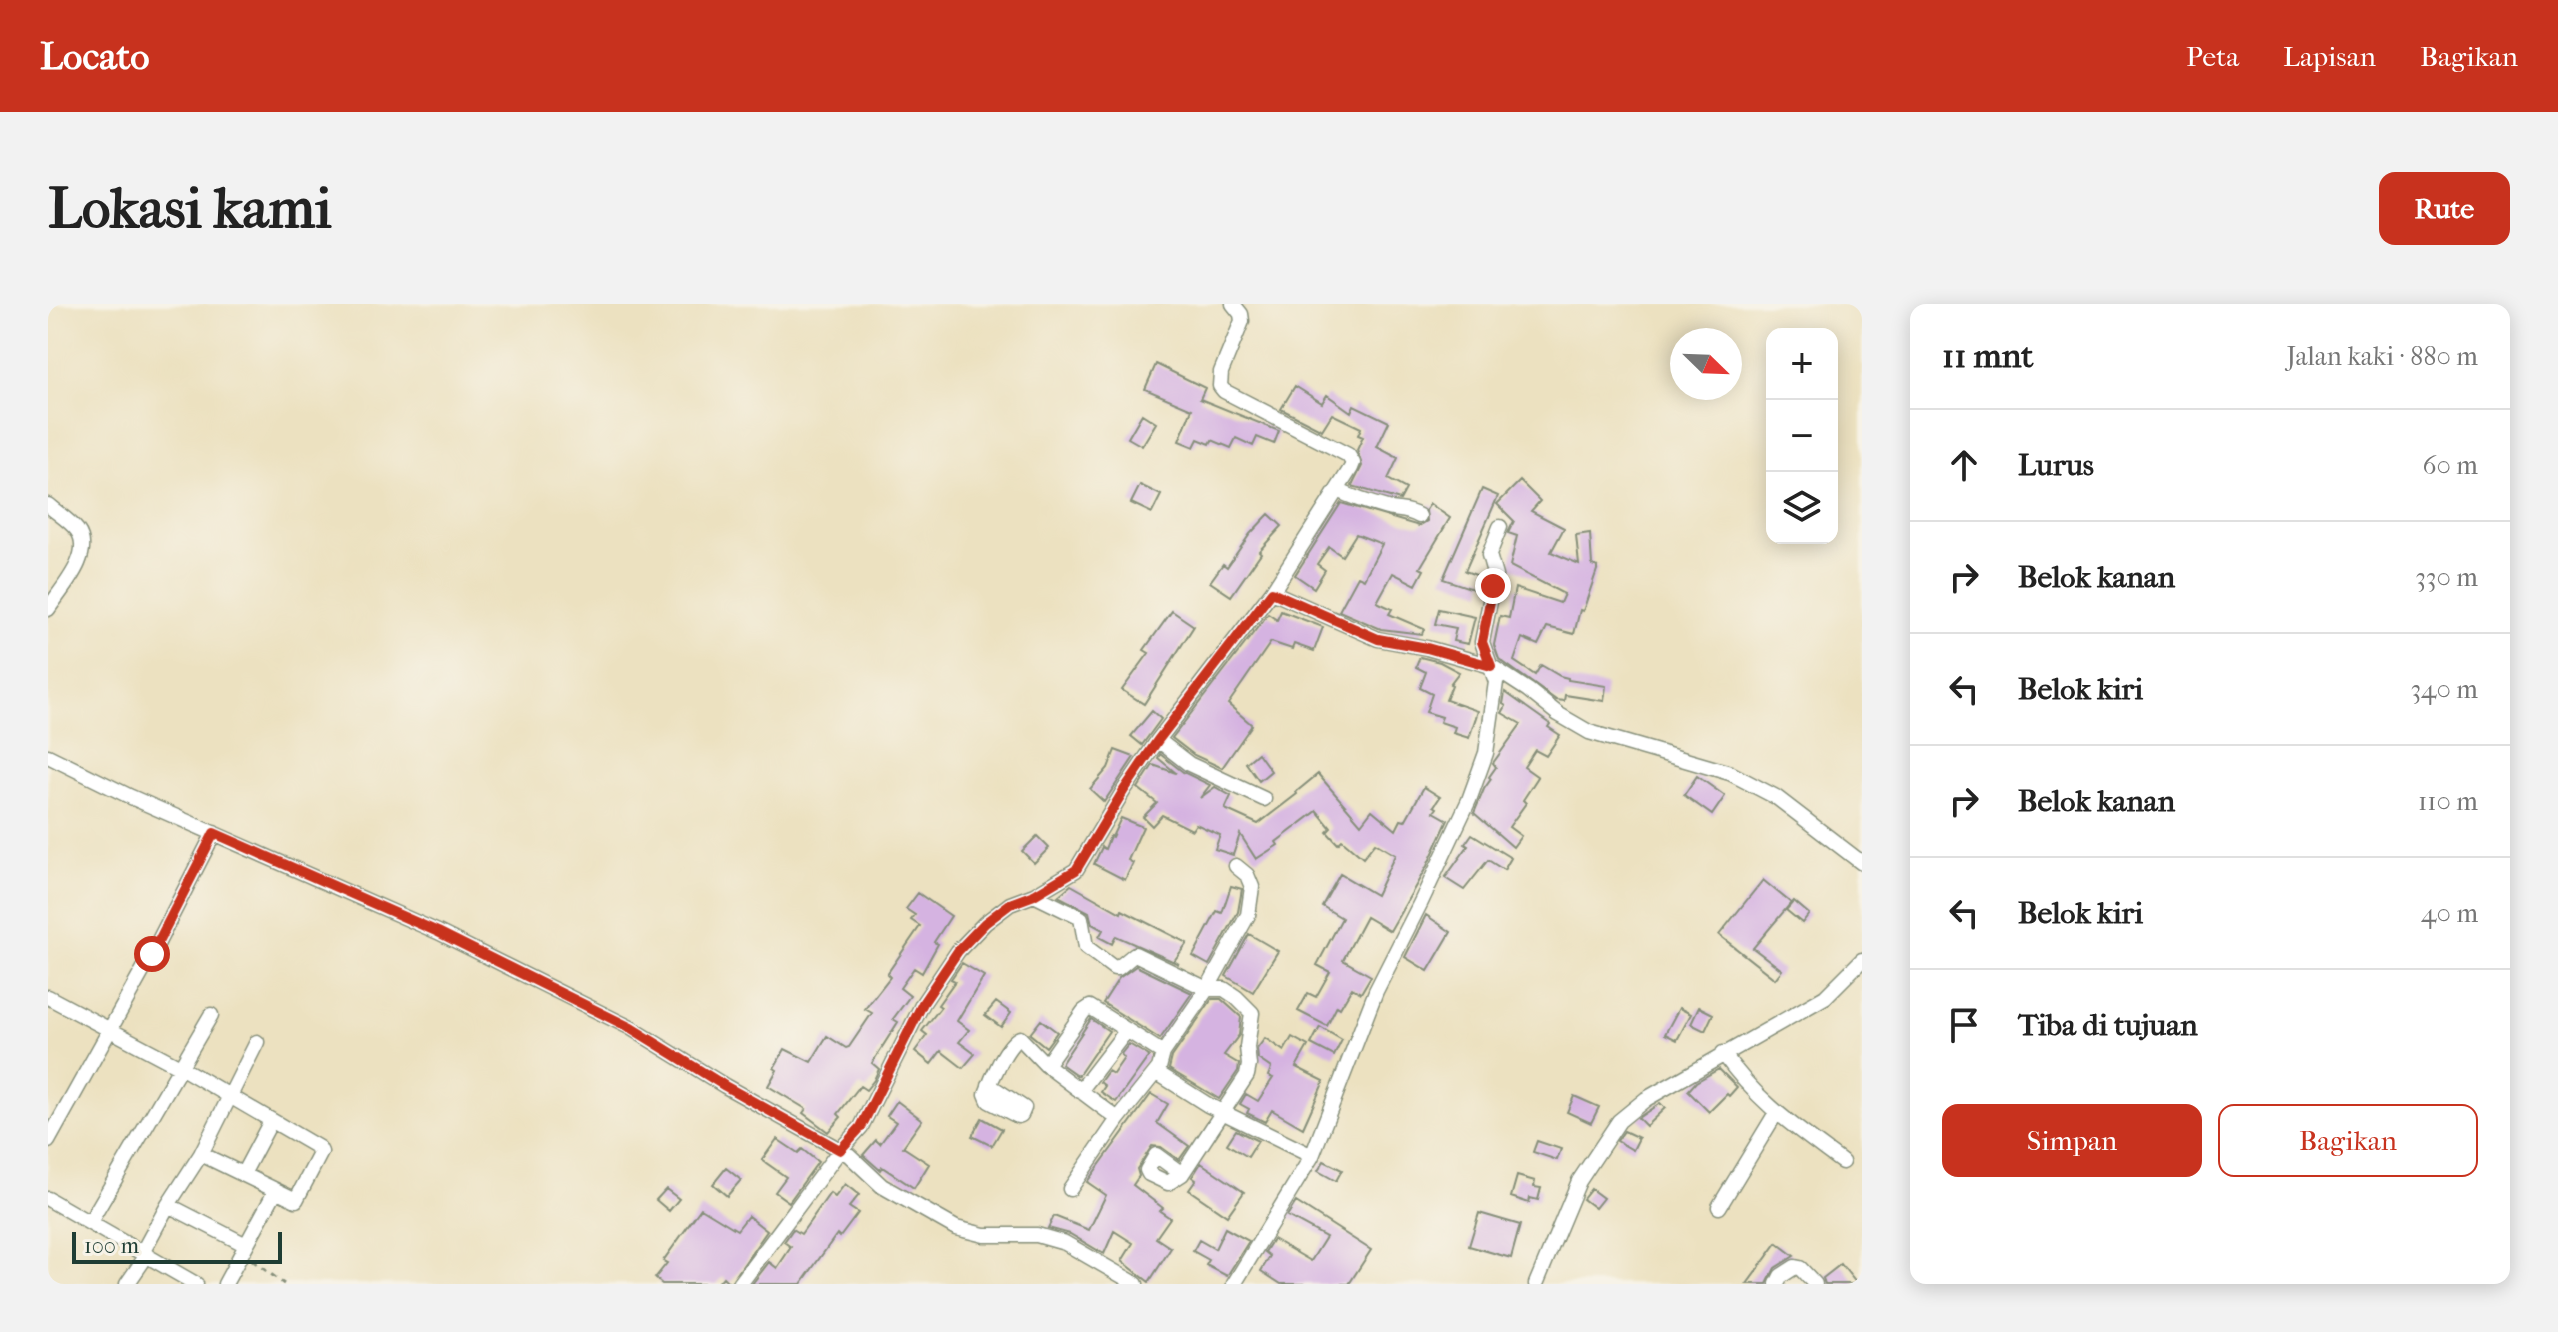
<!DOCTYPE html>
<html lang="id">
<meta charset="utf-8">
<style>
:root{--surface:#fff;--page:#f2f2f2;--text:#222;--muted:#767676;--line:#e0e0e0;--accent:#c8321e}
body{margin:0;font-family:"IM FELL French Canon",serif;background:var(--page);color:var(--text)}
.controls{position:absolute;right:24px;top:24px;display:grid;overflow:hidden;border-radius:16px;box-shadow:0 4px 20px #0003}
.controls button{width:72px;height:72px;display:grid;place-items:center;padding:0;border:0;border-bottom:2px solid var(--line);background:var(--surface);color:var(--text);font:40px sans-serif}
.compass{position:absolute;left:1622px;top:24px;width:72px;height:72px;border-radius:50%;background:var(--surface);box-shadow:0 4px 20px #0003;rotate:113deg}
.scale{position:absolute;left:24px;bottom:20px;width:210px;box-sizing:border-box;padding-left:8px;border:4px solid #1f3d34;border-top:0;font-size:22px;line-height:28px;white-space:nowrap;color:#1f3d34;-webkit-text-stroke:6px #f7f3e8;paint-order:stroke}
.stop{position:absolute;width:24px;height:24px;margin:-18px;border:6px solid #c8321e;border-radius:50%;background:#fff}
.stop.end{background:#c8321e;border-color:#fff;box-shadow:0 2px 8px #0008}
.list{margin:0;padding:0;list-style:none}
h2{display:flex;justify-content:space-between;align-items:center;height:104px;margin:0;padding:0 32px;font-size:34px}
h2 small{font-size:26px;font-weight:400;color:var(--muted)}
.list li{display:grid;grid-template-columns:52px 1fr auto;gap:24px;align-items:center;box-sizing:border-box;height:112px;padding:0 32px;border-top:2px solid var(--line)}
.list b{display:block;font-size:30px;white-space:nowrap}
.list em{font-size:26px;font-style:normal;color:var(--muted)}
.actions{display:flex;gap:16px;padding:24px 32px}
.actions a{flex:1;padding:18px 0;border:2px solid var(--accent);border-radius:16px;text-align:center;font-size:28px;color:var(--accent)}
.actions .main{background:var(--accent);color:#fff}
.icon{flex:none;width:44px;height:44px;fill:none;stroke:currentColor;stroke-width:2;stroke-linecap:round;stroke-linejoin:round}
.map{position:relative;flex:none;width:1814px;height:980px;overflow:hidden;border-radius:16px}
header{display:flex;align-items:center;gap:48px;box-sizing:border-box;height:112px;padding:0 40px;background:var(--accent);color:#fff}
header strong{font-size:38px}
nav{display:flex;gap:44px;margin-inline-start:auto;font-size:28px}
.intro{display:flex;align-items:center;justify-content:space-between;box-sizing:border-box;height:192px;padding:0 48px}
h1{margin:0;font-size:56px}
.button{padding:20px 36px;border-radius:16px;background:var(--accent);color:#fff;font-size:28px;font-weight:700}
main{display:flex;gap:48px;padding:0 48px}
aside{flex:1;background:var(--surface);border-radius:16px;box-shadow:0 4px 20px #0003}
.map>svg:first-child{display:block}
.building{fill:#d5b3e1}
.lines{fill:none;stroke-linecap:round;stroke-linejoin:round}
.minor-casing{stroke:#868f7a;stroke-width:17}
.path{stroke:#868f7a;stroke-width:3;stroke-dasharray:6 6;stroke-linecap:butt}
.minor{stroke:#fff;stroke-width:14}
.route{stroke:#c8321e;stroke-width:10}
</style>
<header>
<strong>Locato</strong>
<nav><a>Peta</a><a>Lapisan</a><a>Bagikan</a></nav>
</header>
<div class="intro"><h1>Lokasi kami</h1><a class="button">Rute</a></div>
<main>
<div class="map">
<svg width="1814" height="980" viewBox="0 0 1814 980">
<rect width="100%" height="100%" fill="#f7f3e8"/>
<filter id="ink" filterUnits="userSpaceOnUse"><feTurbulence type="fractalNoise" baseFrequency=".0125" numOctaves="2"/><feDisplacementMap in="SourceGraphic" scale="16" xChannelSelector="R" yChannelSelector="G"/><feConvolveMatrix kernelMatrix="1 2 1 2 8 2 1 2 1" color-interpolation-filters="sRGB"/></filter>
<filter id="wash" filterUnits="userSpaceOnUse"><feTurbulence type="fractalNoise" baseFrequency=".006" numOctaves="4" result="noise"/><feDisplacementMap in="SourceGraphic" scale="32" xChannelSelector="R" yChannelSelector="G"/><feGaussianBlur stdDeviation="1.8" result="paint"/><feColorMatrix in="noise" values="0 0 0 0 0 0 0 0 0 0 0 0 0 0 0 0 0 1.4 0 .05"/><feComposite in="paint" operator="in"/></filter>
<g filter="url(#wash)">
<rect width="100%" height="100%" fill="#ece1c0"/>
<g id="blocks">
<path class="building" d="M 1108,60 L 1157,84 L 1152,95 L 1231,127 L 1226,140 L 1209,133 L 1205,142 L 1188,134 L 1183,144 L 1164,136 L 1162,140 L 1150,135 L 1146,143 L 1131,137 L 1144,105 L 1097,85 Z
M 1247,82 L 1274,99 L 1279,91 L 1303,108 L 1306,101 L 1341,118 L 1329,143 L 1350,154 L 1340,175 L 1358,185 L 1352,196 L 1304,182 L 1314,162 L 1309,146 L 1315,133 L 1310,131 L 1313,124 L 1284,110 L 1274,126 L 1233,105 Z
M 1094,110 L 1108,119 L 1094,142 L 1080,134 Z
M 1472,177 L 1492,197 L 1483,207 L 1516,224 L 1503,248 L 1531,260 L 1528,231 L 1542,229 L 1544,261 L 1550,263 L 1535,307 L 1532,306 L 1526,330 L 1499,323 L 1490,341 L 1474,334 L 1466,357 L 1487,371 L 1493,361 L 1512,372 L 1520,374 L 1520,376 L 1558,382 L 1556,397 L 1517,391 L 1516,397 L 1508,396 L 1451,355 L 1446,341 L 1452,312 L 1461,314 L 1467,284 L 1512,299 L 1516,290 L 1462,262 L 1469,232 L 1460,229 L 1466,217 L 1449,200 Z
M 1092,181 L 1113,191 L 1104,209 L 1083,199 Z
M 1434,185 L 1450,192 L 1417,267 L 1436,274 L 1434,288 L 1395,275 Z
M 1293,199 L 1371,222 L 1379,217 L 1378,206 L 1382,200 L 1402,214 L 1372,264 L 1376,266 L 1368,281 L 1345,269 L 1329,298 L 1344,305 L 1341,310 L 1376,325 L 1374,330 L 1333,325 L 1291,307 L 1310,272 L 1316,275 L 1334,240 L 1308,230 L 1294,252 L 1281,243 L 1269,260 L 1277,266 L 1266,284 L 1247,271 Z
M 1221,210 L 1234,222 L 1211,247 L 1213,249 L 1183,292 L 1162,278 L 1175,260 L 1179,263 L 1202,230 Z
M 1391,305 L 1427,313 L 1420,340 L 1405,337 L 1408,324 L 1387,320 Z
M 1124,307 L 1146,322 L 1096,400 L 1074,386 L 1101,349 L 1096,346 Z
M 1233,307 L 1275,323 L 1266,347 L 1246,340 L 1244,345 L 1223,338 L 1180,400 L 1204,421 L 1174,464 L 1146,451 L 1124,434 L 1220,310 L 1229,316 Z
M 1372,353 L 1392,358 L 1411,368 L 1402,380 L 1404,381 L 1398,396 L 1430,407 L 1421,434 L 1405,429 L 1407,423 L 1392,418 L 1394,413 L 1378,408 L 1384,390 L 1372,384 L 1378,368 L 1368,363 Z
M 1457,388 L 1502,420 L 1500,423 L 1512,431 L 1498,452 L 1487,446 L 1476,463 L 1490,473 L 1475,496 L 1478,499 L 1461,523 L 1473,532 L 1465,543 L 1426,509 L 1436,485 L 1443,475 L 1441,473 L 1448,463 L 1445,459 L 1473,420 L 1454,409 L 1458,402 L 1455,400 Z
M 1104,407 L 1113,415 L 1094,441 L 1083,432 Z
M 1067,446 L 1086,453 L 1056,498 L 1042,485 L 1060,464 Z
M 1210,449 L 1223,467 L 1211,477 L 1198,459 Z
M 1112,450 L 1135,468 L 1162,481 L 1152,494 L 1167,483 L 1183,492 L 1177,505 L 1210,520 L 1249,490 L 1248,488 L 1270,470 L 1313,520 L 1324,506 L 1348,526 L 1353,516 L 1357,517 L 1376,483 L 1392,493 L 1386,502 L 1389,504 L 1386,508 L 1400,516 L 1379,562 L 1342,627 L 1318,613 L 1295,656 L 1323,672 L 1313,689 L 1304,684 L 1292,704 L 1289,702 L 1279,722 L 1250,707 L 1260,689 L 1268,693 L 1282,668 L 1269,661 L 1294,614 L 1274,602 L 1292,570 L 1328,591 L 1347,551 L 1327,539 L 1315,554 L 1294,536 L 1290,540 L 1279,528 L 1283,524 L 1269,507 L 1228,538 L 1230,541 L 1208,555 L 1192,530 L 1185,551 L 1167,545 L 1172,531 L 1148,520 L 1144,526 L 1114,511 L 1104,522 L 1095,513 L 1109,499 L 1090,484 L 1105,461 L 1128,469 L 1110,454 Z
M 1649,472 L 1677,492 L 1664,511 L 1636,491 Z
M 1073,514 L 1095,523 L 1080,556 L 1085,559 L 1077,576 L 1046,560 L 1054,543 L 1057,545 L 1062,532 L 1064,533 Z
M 1424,530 L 1463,554 L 1456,566 L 1440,556 L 1416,586 L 1397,574 L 1420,542 L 1417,540 Z
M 989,532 L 1001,544 L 986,559 L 974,547 Z
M 1715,576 L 1743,599 L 1705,644 L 1734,666 L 1727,675 L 1671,631 Z
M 1023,581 L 1073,609 L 1074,606 L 1139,639 L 1126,657 L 1131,660 L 1068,632 L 1064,640 L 1051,633 L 1055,626 L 1044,620 L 1041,608 L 1010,592 Z
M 1183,582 L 1194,585 L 1190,608 L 1161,661 L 1145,652 L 1169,607 L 1174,609 Z
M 870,589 L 903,612 L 886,638 L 890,640 L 874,669 L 866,664 L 852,684 L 862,692 L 845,715 L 850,718 L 824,759 L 831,765 L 826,776 L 818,786 L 812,782 L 790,810 L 793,813 L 780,828 L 755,809 L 758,805 L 720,782 L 729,766 L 726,764 L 737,745 L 763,758 L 779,732 L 798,744 L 801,743 L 824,709 L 817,705 L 842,673 L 839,670 L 872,622 L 863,616 L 867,611 L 858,605 Z
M 1746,597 L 1761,610 L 1754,619 L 1738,606 Z
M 1378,611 L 1403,628 L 1380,667 L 1357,653 Z
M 1201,630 L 1230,647 L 1205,688 L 1178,672 Z
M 914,659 L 936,672 L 909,717 L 921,726 L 911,738 L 927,750 L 915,764 L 893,747 L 883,760 L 867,747 L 879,731 L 874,727 L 893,703 L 890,701 L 907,677 L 903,675 Z
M 1088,662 L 1144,689 L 1112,735 L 1055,699 L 1071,674 Z
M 1164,695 L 1173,695 L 1193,713 L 1191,731 L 1176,751 L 1191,760 L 1190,767 L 1171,795 L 1121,765 L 1124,753 Z
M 948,698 L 963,709 L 953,723 L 937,711 Z
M 1651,703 L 1665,710 L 1657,727 L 1643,720 Z
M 1631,704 L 1643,710 L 1629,736 L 1617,730 Z
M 1043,715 L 1061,727 L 1030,772 L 1013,760 Z
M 993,716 L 1009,728 L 998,743 L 982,730 Z
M 1272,723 L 1294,736 L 1286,752 L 1263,740 Z
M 1244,733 L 1260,742 L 1248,763 L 1276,777 L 1255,824 L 1224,806 L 1217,818 L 1199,809 L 1201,805 L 1192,800 L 1198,790 L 1210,797 L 1225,774 L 1220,772 L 1223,764 L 1210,755 L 1209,745 L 1217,734 L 1236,747 Z
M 1081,740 L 1101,752 L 1068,798 L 1053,788 L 1057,782 L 1052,778 L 1060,767 L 1065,770 L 1076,754 L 1073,750 Z
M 1671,765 L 1689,783 L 1681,792 L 1679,790 L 1661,808 L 1640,787 L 1648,778 Z
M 1103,790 L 1120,800 L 1109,819 L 1141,842 L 1131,856 L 1113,843 L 1104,842 L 1089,865 L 1091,872 L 1085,881 L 1115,904 L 1112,907 L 1122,914 L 1108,934 L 1123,944 L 1101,978 L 1074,957 L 1085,939 L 1066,927 L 1056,950 L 1022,930 L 1000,924 L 1006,912 L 1041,926 L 1058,891 L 1039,878 Z
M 1526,792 L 1551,803 L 1543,819 L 1519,808 Z
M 849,797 L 874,816 L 855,843 L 881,860 L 866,884 L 834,863 L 832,866 L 815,851 L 828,836 L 832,840 L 848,818 L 839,812 Z
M 1612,799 L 1617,804 L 1598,822 L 1590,814 Z
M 934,814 L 954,825 L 944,842 L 924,832 Z
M 1188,826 L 1210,837 L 1200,853 L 1179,840 Z
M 1576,827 L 1591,834 L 1585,846 L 1569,837 Z
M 729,835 L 750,849 L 754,845 L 770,858 L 741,898 L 727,888 L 738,873 L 714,856 Z
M 1489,837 L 1513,845 L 1509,856 L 1485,848 Z
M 1276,857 L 1294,866 L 1288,877 L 1270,867 Z
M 1153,859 L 1196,888 L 1179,912 L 1141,886 L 1148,876 L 1144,873 Z
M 678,864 L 693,876 L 679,892 L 665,880 Z
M 1469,872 L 1487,877 L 1486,883 L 1493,884 L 1490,896 L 1482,894 L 1481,899 L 1463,893 Z
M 797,880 L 811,891 L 801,903 L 810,909 L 792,933 L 789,930 L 753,980 L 704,980 L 721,958 L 729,964 L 743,943 L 736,938 L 745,925 L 753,930 L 782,889 L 787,893 Z
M 618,885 L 631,895 L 621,907 L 608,896 Z
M 1543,885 L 1555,894 L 1547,904 L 1535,895 Z
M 1248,898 L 1323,946 L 1301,980 L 1233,980 L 1213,967 L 1222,952 L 1217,948 L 1225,935 L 1263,957 L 1278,933 L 1239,912 Z
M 653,904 L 689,926 L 700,912 L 719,927 L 682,980 L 675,973 L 669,980 L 614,980 L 607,974 L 619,959 L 615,957 Z
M 1431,909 L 1472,921 L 1463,954 L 1421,942 Z
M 1177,924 L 1201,937 L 1179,972 L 1158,961 L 1161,956 L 1145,947 L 1151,936 L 1167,945 Z
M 1729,939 L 1746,952 L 1727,964 L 1719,980 L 1699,980 Z
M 1793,960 L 1809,980 L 1777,980 L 1775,974 Z"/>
</g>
</g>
<g filter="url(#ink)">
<use href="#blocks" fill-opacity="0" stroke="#868f7a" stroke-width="2"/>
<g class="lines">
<g class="minor-casing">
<path id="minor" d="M 1289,186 C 1305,194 1321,199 1339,204 C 1351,207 1359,205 1371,212
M 0,201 C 9,209 22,217 29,226 C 47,250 13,285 0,305
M 1224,288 L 1330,335 L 1379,344 L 1443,362 L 1480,386 L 1510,410 L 1541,428 L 1682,469 L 1728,493 L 1814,559
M 1110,436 L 1141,460 L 1216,495
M 0,452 L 83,493 L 390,628 L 583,724 L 677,782 L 801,851 L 834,882 L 908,924 L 936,931 L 989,931 L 1017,939 L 1088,980
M 986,591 L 1033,614 L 1038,643 L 1066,664 L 1070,664 L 1087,650 L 1159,685 L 1176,685 L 1188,693 L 1204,709 L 1199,743 L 1201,761 L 1199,771 L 1134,870 L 1120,879 L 1101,870 L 1099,866 L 1108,851 L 1134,870
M 0,693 L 132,763 L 271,844 L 273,848 L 248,896 L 153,850
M 1675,749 C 1710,799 1747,823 1794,858
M 998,761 L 1036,707 L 1042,703 L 1115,749
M 1108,768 L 1160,801 L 1264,852 L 1186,980
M 941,781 L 976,804 L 973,811 L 970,812 L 941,797 L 938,790 C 943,776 959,739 972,734 L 998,761 L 1070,815
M 1032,787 L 1079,726
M 0,837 L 104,650 L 166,529
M 1264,852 L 1328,687 L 1373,598 L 1421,496 L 1438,449 L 1448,378 L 1434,338 L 1447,272 L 1441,251 L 1452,223
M 195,870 L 223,817
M 1022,885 L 1070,815 L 1111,764 L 1115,749 L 1159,685 L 1200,611 L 1204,583 L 1199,571 L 1188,562
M 0,895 L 148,980
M 120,901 L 198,941
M 1671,903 L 1728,809
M 42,918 L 163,711
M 94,949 L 120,901 L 153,850 L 209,738
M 79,980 L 99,951
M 177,980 L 227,888
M 692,980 L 792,846 L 813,823 L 875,699 L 910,647 L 937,619 L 962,600 L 986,591 L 1028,566 L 1076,486 L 1110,436 L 1224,288 L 1303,164 L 1305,159 L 1300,151 L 1176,87 L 1172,82 L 1173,68 L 1194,17 L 1193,10 L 1185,0
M 1488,980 L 1531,877 L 1571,817 L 1598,795 L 1777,693 L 1814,656
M 1729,980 L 1733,972 L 1747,963 L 1752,964 L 1767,980"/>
</g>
<path class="path" d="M 204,956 L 236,980"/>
<use href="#minor" class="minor"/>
</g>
</g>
<g class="lines" filter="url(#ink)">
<path class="route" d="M 104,650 L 166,529 L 390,628 L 583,724 L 677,782 L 792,846 L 813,823 L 875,699 L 910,647 L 937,619 L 962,600 L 986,591 L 1028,566 L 1076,486 L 1110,436 L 1224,288 L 1330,335 L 1379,344 L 1443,362 L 1434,338 L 1445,282"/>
</g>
</svg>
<div class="controls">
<button>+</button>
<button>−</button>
<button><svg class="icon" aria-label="layers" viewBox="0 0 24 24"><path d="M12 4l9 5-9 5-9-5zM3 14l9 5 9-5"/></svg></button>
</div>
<svg class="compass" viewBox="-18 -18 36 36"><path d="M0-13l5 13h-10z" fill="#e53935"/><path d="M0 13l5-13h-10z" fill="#767676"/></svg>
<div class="scale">100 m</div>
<div class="stop" style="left:104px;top:650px"></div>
<div class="stop end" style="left:1445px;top:282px"></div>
</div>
<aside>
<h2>11 mnt<small>Jalan kaki · 880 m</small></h2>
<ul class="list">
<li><svg class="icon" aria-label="ahead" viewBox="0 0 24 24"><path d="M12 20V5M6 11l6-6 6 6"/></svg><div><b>Lurus</b></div><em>60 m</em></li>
<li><svg class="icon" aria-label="right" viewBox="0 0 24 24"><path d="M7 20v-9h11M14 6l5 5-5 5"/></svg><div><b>Belok kanan</b></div><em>330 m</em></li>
<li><svg class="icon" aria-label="left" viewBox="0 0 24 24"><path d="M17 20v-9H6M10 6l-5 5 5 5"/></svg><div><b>Belok kiri</b></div><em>340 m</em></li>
<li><svg class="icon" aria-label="right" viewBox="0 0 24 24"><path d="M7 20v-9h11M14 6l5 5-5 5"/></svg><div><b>Belok kanan</b></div><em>110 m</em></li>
<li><svg class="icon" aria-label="left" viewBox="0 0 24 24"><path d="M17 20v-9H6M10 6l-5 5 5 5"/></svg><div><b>Belok kiri</b></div><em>40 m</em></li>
<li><svg class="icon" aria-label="arrive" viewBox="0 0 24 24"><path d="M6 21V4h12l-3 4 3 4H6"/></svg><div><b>Tiba di tujuan</b></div></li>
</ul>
<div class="actions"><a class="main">Simpan</a><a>Bagikan</a></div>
</aside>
</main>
